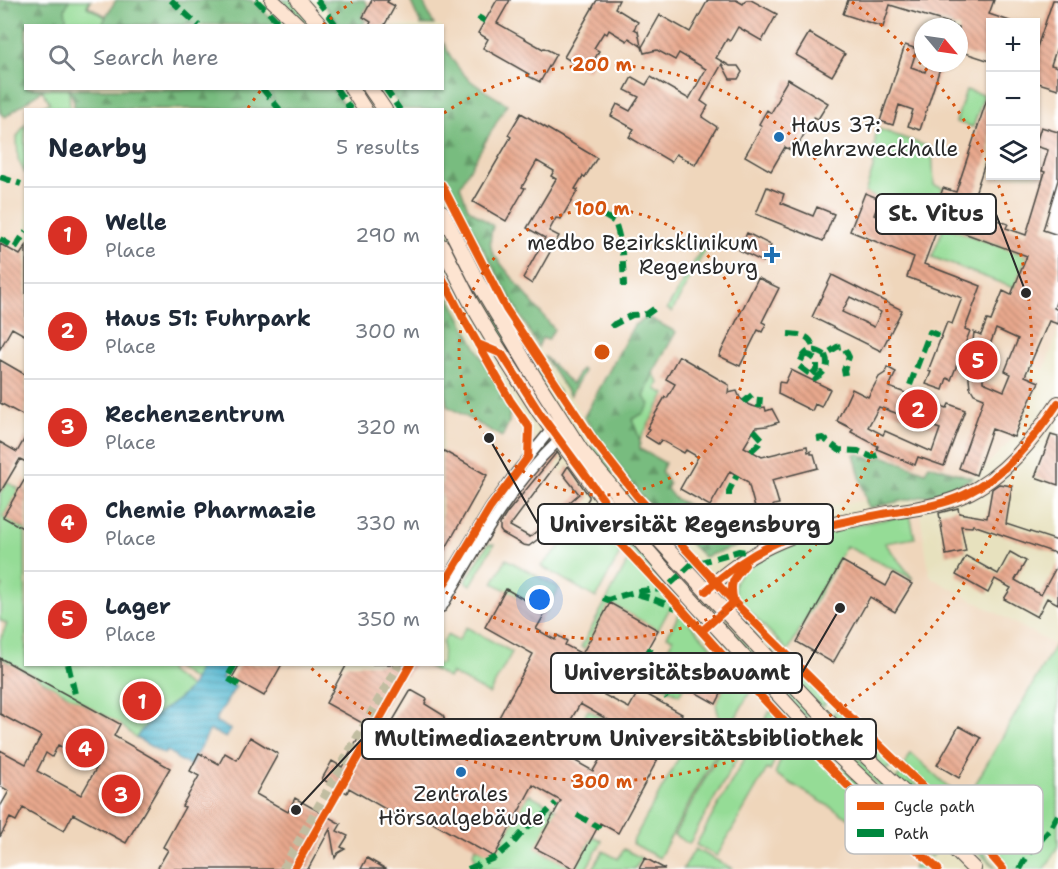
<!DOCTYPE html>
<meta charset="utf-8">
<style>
:root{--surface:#fff;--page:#f6f6f7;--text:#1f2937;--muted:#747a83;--line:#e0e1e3;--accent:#d93025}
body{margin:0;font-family:"Shantell Sans",sans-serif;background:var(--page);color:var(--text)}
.controls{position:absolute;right:18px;top:18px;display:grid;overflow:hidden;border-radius:0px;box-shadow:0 2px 4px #0004}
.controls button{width:54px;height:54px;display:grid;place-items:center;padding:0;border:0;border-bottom:2px solid var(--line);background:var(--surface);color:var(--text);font:30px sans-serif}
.compass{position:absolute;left:914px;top:18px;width:54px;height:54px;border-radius:50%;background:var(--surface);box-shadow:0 2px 4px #0004;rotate:119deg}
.you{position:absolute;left:540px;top:600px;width:21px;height:21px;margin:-15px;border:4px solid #fff;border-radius:50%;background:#1a73e8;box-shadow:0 0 0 9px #1a73e833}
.badge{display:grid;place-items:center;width:39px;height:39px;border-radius:50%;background:var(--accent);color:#fff;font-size:20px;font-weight:700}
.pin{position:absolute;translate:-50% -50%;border:3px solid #fff;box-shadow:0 2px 6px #0006}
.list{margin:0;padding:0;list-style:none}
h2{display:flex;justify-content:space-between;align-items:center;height:78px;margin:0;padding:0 24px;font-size:26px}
h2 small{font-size:20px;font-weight:400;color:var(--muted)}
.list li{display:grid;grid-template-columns:39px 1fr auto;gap:18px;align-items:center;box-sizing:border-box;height:96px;padding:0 24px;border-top:2px solid var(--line)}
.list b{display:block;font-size:22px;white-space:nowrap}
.list p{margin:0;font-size:20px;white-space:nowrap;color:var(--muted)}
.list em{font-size:20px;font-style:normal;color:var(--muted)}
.icon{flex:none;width:33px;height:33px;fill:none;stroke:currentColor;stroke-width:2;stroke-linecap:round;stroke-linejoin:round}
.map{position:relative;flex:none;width:1058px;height:869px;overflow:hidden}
.search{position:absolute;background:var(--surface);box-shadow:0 2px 4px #0004;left:24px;top:24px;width:420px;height:66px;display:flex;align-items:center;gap:15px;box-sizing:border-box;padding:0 21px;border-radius:0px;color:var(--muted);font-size:22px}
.panel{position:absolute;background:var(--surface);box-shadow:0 2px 4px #0004;left:24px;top:108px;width:420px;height:558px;border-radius:0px}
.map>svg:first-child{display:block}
.built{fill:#efd6bb;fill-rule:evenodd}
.green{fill:#95dc96;stroke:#608460;stroke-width:1.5}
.forest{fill:url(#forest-firs);stroke:#527455;stroke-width:1.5}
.water{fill:url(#water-rules);stroke:#3e707d;stroke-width:1.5}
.building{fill:url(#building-back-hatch);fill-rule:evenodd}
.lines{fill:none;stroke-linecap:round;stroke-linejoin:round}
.street-tunnel{stroke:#c1bda1;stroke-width:9;stroke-dasharray:9 4.5;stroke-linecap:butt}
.street-casing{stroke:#474641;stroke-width:12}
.secondary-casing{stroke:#474641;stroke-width:16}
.street{stroke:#fff;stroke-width:9}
.secondary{stroke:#fde4d1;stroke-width:14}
.quiet{stroke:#00873e;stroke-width:6;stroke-dasharray:12 6;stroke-linecap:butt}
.cycleway-casing{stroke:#fff;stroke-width:11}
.cycleway{stroke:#e8590c;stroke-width:8}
.ring{fill:none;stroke:#d5540f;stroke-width:3;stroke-dasharray:3 6}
.poi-dot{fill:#1f6fb2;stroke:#fff;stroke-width:2}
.labels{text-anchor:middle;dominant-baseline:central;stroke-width:4.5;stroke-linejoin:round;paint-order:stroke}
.poi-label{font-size:21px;fill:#2b2b2b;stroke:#fff;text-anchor:start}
.key{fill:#fff;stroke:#bfbfbf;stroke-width:1.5}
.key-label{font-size:16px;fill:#2b2b2b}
.centre{fill:#d5540f;stroke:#fff;stroke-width:3}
.ring-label{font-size:18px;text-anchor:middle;font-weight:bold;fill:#d5540f;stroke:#fff;stroke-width:4.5;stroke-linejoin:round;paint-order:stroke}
.leader{fill:none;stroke:#2b2b2b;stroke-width:2}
.callout-dot{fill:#2b2b2b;stroke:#fff;stroke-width:2}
.callout{fill:#fff;stroke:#2b2b2b;stroke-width:2}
.callout-label{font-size:22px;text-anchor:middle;font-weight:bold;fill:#2b2b2b}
</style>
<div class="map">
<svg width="1058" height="869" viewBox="0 0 1058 869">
<defs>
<pattern id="forest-firs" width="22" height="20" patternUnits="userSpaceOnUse" patternTransform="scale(1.5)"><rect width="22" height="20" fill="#78bc7f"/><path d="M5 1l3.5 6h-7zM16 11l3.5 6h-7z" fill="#639968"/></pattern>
<pattern id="water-rules" width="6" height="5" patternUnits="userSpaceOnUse" patternTransform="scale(1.5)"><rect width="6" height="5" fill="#50b6cf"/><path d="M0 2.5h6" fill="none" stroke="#4394a8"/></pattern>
<pattern id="building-back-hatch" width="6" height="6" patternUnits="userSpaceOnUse" patternTransform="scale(1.5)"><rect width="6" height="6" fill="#e8a88d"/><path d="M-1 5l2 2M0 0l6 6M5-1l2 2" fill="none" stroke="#bc8973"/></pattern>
</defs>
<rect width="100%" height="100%" fill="#fff"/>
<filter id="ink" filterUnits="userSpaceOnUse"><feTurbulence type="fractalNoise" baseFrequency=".0167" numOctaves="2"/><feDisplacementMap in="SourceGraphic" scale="12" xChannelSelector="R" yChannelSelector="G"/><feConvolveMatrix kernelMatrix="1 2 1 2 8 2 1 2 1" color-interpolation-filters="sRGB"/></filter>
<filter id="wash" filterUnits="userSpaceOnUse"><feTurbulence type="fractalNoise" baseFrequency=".008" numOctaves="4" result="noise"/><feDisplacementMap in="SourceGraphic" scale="24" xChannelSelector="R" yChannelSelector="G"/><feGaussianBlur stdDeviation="1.35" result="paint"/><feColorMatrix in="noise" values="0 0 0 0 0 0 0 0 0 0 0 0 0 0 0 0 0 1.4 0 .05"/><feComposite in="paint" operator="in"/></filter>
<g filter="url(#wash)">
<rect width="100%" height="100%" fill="#e7e1be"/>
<path class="built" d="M 0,0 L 251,0 L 278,25 L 26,26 L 26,88 L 332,89 L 347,109 L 26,110 L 26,664 L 442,664 L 443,283 L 483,360 L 518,417 L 552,459 L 630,557 L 792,734 L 934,869 L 0,869 Z
M 320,0 L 1058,0 L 1058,332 L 1044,370 L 1011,356 L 1005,371 L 1011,374 L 1021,419 L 1014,437 L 978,474 L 945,487 L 810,509 L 698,552 L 637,492 L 584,417 L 538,347 L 443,177 L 442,110 L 403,109 L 387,89 L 442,88 L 442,26 L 340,25 ZM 990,22 L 1036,22 L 1036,176 L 990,176 ZM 923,27 L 959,27 L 959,63 L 923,63 Z
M 920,513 L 929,572 L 932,578 L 1055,645 L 965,802 L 912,753 L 904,767 L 788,651 L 737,598 L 734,593 L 735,586 L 741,574 L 770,555 L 794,544 Z"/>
<path class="green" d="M 0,0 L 89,0 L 90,1 L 87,7 L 106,17 L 102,25 L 26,26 L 26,88 L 69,89 L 70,109 L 35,109 L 50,103 L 42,90 L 5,117 L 0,112 Z
M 282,0 L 292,0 L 316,25 L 307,25 Z
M 966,90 L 984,95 L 973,127 L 956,122 Z
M 25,124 L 25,174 L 18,159 L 17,137 Z
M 876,128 L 932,148 L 934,185 L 943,188 L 937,206 L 921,201 L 915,215 L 911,217 L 891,222 L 874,215 L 880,199 L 865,193 L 873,168 Z
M 442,223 L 545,400 L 542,402 L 528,381 L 515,368 L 464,282 L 443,239 Z
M 944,226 L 1027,256 L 1014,288 L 932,257 Z
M 707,240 L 710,241 L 672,312 L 667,309 Z
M 541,368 L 559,392 L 554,395 L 537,371 Z
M 653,373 L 659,383 L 656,389 L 665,394 L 640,440 L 632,419 L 644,413 L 644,397 Z
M 594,446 L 614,472 L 611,474 L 599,458 L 592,456 L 588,450 Z
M 7,482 L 19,489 L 3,517 L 25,530 L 26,664 L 167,665 L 171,673 L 190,687 C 182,699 170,704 159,713 C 150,720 142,729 136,738 L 120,724 L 1,658 L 0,640 L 7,624 L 0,620 L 0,591 L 3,586 L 0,584 L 0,494 Z
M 629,490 L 691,560 L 687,564 L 654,527 L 625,492 Z
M 910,515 L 915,538 L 885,543 L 913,579 L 846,546 L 788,651 L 737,598 C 733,590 734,580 741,573 C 763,553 818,533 847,527 C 868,522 889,519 910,515 Z
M 590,516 L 603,529 L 620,552 L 619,555 L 596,598 L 541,566 Z
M 619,529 L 666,581 L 662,584 L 616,534 Z
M 488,544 L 494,544 L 471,585 L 465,582 Z
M 630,557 L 672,604 L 658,630 L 610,603 L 585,649 L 581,647 Z
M 506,559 L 559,588 L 546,612 L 493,583 Z
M 735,607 L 777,649 L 774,652 L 734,608 Z
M 680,613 L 751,690 L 732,724 L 719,718 L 716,704 L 723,690 L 692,672 L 679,695 L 650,679 L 673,639 L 667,636 Z
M 723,620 L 811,713 L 806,718 L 718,623 Z
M 466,627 L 512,652 L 489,694 L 451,673 L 448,678 L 429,667 L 430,665 L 442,664 L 443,642 L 447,635 L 458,641 Z
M 709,630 L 796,725 L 793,728 L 706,633 Z
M 1058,640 L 1058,846 L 1045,869 L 1007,869 L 973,830 L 904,767 L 911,753 L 965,802 Z
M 175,665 L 199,665 L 194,680 L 176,668 Z
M 799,672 L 827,701 L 822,707 L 803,690 L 794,674 Z
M 838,709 L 893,765 L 885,770 L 834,719 L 833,714 Z
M 588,710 L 616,726 L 600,755 L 572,739 Z
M 770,711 L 792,734 L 776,751 L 755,738 Z
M 818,718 L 858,759 L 937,830 L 933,835 L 853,763 L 813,724 Z
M 712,723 L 728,732 L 659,858 L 632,843 L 688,741 L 698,747 Z
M 804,731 L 893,818 L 935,853 L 931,857 L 863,796 L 800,736 Z
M 730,733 L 746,742 L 689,844 L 674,835 Z
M 799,741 L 931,866 L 930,869 L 913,869 L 916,862 L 914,857 L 775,774 L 781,759 Z
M 752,745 L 775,759 L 770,771 L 767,769 L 717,856 L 696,845 Z
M 903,773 L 938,804 L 970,836 L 997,869 L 896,779 Z
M 529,794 L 557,809 L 536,848 L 574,869 L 475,869 L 477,865 L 473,852 L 476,847 L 494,856 Z
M 593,836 L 602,841 L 586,869 L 575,869 Z
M 624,849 L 641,858 L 635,869 L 593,869 L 603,851 L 618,859 Z
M 695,849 L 733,869 L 683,869 Z"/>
<path class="forest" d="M 0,0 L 69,0 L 65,9 L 67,25 L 26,26 L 26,88 L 44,89 L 5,117 L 0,112 Z
M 89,0 L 91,0 L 88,6 L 106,16 L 116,0 L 251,0 L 278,25 L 102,25 L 106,17 L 87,6 Z
M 320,0 L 364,0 L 368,5 L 361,18 L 366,21 L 362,25 L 340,25 Z
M 410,0 L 422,0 L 434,25 L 421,25 Z
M 443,42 C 460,78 473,84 507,104 L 460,186 L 468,208 L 493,226 C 490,236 489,244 493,254 L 554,329 L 548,340 L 542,338 L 538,347 L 443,177 L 442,110 L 403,109 L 387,89 L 442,88 Z
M 69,89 L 332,89 L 347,109 L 74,109 L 74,101 Z
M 442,283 L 483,360 L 510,406 L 509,422 L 502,437 L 447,406 L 442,376 Z
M 648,317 L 676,332 L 653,373 L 644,397 L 650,404 L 644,413 L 632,419 L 640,440 L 640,449 L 665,463 L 661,472 L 669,484 L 667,489 L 674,498 L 716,519 L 740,526 L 757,525 L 805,511 L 807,517 L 752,541 L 704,557 L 637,492 L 584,417 L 634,325 Z
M 544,356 L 572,384 L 581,369 L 584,371 L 570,396 Z
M 854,454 L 859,454 L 874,460 L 883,456 L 925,472 L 929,465 L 973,478 L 950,489 L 934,494 L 868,508 Z"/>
<path class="water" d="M 199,665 L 232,665 L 228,672 L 226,671 L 222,678 L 236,686 L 215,721 L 231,730 L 226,738 L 210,730 L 190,766 L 176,758 L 175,756 L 167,751 L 164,754 L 136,738 C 143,728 151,718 162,711 C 182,696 193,692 199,665 Z"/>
<g id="blocks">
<path class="building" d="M 372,0 L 389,0 L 387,2 L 395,6 L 384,26 L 369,26 L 371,22 L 363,17 Z
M 497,0 L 510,0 L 497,23 L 543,49 L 544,48 L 556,54 L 540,82 L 528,76 L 529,74 L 483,48 L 488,39 L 478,33 Z
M 597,0 L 619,0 L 615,8 L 638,22 L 634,29 L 638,31 L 641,46 L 629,38 L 627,41 L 609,30 L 607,34 L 604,32 L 594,48 L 599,51 L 588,71 L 564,57 Z
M 708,0 L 736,0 L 743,4 L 746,0 L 751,0 L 777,14 L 762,41 L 738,27 L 730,41 L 727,39 L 716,58 L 730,66 L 738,66 L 742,72 L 738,79 L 730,79 L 722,64 L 701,101 L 708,106 L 702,117 L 717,127 L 695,165 L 676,154 L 671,162 L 629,137 L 634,129 L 611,116 L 617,104 L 630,111 L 639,97 L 625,90 L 632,77 L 646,85 L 651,77 L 689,99 L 706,69 L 679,53 L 675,60 L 657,50 L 644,53 L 642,47 L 660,15 L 690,32 Z
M 848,0 L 994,0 L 989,14 L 1010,21 L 1010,22 L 990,22 L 990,61 L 959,51 L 959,27 L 951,27 L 952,24 L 890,5 L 883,27 L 843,14 Z
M 1053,0 L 1058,0 L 1058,44 L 1051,65 L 1058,67 L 1058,89 L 1035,82 L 1035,53 Z
M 809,33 L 845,54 L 832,76 L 796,55 Z
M 905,45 L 917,49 L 911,67 L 925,72 L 928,63 L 941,65 L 920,130 L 908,126 L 913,110 L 899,105 L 893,125 L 880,121 Z
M 788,79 L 828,103 L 818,119 L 814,117 L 794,152 L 785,147 L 771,171 L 745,156 L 762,126 L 759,124 L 767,110 L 771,113 L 780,97 L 778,96 Z
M 989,93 L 990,93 L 990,155 L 988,154 L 968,215 L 989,223 L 991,218 L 1008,224 L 1006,228 L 1026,235 L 1045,172 L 1042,171 L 1048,150 L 1035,146 L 1041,127 L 1058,132 L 1058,180 L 1043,230 L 1058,235 L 1058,297 L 1054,308 L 1058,310 L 1058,324 L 1049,321 L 1025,376 L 1039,382 L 1020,421 L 1014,437 L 992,429 L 976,475 L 959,468 L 984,398 L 974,394 L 970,387 L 969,378 L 974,332 L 981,335 L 987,320 L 991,321 L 1003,291 L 1011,295 L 1027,256 L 939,224 L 924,264 L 981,286 L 965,329 L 970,331 L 951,380 L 947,378 L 943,390 L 926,384 L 931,372 L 928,371 L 947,322 L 952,324 L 962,298 L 907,277 L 914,257 L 850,231 L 865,193 L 880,199 L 874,215 L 891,222 L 895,211 L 914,218 L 921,201 L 937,206 L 943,188 L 956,192 ZM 996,329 L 1018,339 L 1005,371 L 1011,374 L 1004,391 L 983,382 L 983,363 Z
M 521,113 L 597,158 L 585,177 L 583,176 L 575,189 L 578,190 L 561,219 L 556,218 L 549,231 L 559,236 L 532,284 L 523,278 L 545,238 L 527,228 L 556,179 L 551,176 L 554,171 L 537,161 L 522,187 L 525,188 L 506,221 L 473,202 L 511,137 L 508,135 Z
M 767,187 L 784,194 L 781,203 L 813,216 L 817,207 L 834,214 L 823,241 L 756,214 Z
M 747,233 L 771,245 L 763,262 L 739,250 Z
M 0,244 L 20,255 L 26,246 L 26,336 L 12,328 L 0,349 Z
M 832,275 L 902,310 L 881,351 L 812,317 ZM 850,297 L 881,312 L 874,327 L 842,312 Z
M 758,278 L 779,288 L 762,322 L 766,324 L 762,332 L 758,330 L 740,366 L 719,356 Z
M 679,356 L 729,385 L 728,393 L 737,391 L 740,398 L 749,405 L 759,408 L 765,407 L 766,411 L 772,409 L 779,422 L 767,426 L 756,427 L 744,447 L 762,457 L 807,446 L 808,452 L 811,451 L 811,454 L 814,454 L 818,468 L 772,480 L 779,504 L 773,505 L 774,508 L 770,509 L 771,511 L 757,515 L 748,482 L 730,471 L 710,506 L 680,489 L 698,457 L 686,450 L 684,453 L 661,440 L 658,444 L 645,436 L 649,429 L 647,428 L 665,397 L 667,398 L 675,384 L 666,379 Z
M 0,360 L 26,375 L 26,417 L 0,403 Z
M 887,367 L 896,372 L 889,387 L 947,408 L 949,404 L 965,410 L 944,466 L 918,457 L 915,465 L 877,449 L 878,446 L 851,432 L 853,429 L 837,421 L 852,389 L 868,397 L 879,377 L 885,373 ZM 879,407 L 940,429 L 932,452 L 885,431 L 883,435 L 868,427 Z
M 791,370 L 830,389 L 821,407 L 815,404 L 812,411 L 778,394 L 779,382 L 785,383 Z
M 1051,435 L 1058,437 L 1058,485 L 1035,477 Z
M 26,436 L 26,462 L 20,459 L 0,493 L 0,442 L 17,452 Z
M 442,450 L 487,475 L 442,555 Z
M 557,452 L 561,458 L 510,526 L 530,537 L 579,494 L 563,474 L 568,466 L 589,496 L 589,498 L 586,503 L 533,543 L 529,546 L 523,545 L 502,533 L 500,530 L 500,524 L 507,513 Z
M 26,477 L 26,530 L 3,517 Z
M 999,484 L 1012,486 L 1006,524 L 1058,541 L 1058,554 L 973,525 L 972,527 L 961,526 L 966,551 L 946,555 L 939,513 L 958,508 L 959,513 L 987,518 L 992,489 Z
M 1010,552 L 1026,561 L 1015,580 L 1041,595 L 1058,564 L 1058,604 L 1047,598 L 1037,617 L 1004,599 L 1011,588 L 995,579 L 988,593 L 956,575 L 966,556 L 998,574 Z
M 842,561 L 886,586 L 893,573 L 912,584 L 895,612 L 870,597 L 833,663 L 797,642 Z
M 506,589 L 546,612 L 536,629 L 555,640 L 557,635 L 567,641 L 565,645 L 582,654 L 610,603 L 658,630 L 631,678 L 603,662 L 589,687 L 629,708 L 639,690 L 682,714 L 618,833 L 600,823 L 575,869 L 535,848 L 561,801 L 533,785 L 494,857 L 413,812 L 408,822 L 349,788 L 347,793 L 322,779 L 332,761 L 342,767 L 366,725 L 326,703 L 347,664 L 414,664 L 407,676 L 403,674 L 373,728 L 385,734 L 411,690 L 427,699 L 425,704 L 443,715 L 451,740 L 475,753 L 493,721 L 497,721 L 533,654 L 485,627 ZM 580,704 L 619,726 L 593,771 L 554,749 Z
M 0,658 L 120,724 L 114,736 L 170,768 L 126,843 L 73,814 L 64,831 L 23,808 L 16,821 L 10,818 L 0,837 L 0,807 L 9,791 L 0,786 L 0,750 L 26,764 L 41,736 L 0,714 ZM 58,745 L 97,767 L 81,795 L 37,771 L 46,753 L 52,757 Z
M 240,664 L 282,664 L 264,696 L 232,678 Z
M 691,672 L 723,690 L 716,704 L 684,686 Z
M 959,726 L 981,738 L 959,778 L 937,765 Z
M 250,737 L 278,754 L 256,794 L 288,812 L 295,798 L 341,824 L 337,831 L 348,836 L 341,847 L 345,849 L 338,853 L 335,858 L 330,829 L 308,869 L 157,869 L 168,850 L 163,847 L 185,807 L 182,806 L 199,776 L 190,771 L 199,753 L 219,764 L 225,753 L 237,760 Z
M 367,858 L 386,869 L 361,869 Z
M 645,858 L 665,869 L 639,869 Z"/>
</g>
</g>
<g filter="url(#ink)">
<use href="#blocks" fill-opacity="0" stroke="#474641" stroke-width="1.5"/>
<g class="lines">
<path class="street-tunnel" d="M 283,869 L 399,664
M 294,869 L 411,664"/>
<g class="street-casing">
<path id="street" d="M 442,588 L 490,508 L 517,471 L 549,432 L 557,428
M 442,607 C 476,549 508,489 557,442 L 560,435"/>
</g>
<g class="secondary-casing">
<path id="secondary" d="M 272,0 L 299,26
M 298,0 L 321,26
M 351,88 L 365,110
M 370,88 L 385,110
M 442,212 L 477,281 L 535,378 L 581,450 L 624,502 L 706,591 L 823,716 L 939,825 L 953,848 L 974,869
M 442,246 L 470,301 L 490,335 L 539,412 L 603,499 L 669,575 L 806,725 L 892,807 L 929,839 L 953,848
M 706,591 C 762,537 814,527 888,513 C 913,509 940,506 964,495 C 1004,477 1034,439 1058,403"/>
</g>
<use href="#street" class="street"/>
<use href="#secondary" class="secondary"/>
<path class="quiet" d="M 171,0 L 199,26
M 256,0 L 282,26
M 317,0 L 337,26
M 478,17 L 485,21
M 262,88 L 280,110
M 336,88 L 351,110
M 385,88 L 400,110
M 0,177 L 21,184
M 603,215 L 615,222 C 623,246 623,262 624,287
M 0,239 L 15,248 L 26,231
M 611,323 L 613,325 L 632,315 L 647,314 L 654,309
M 788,334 C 800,335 812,334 813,350
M 804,354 L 811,356 L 817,361 L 817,369 L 811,375
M 825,355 C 810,346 804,351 799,366 L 815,378 C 825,373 830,366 825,355 L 837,347 L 842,346 L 845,349 L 849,357 L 844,370 L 845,375
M 910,385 L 930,332 L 941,336
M 744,402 L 752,395
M 759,408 L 760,397
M 817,439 L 823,438 L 839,450 L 858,451 L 872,457 L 878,455 L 879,453
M 751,451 L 763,440 L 754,430
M 729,496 L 729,491 L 737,475
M 698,563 L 739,551 L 754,553
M 637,594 L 651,598 L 676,608
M 603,598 L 608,600 C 626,594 644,588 664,590 L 695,561
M 647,649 L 652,652
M 68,664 L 75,694 L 73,698
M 235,664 L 227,678 L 244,688
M 639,675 L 659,686 L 667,698
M 577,815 L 600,828
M 468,869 L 496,857 L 515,841 L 526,828 L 541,818 L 556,803
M 1020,869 L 1029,853 L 1048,832 L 1058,815"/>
<g class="cycleway-casing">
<path id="cycleway" d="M 442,185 L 506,309 L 594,441 L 637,496 L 734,602 L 836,703 L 974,836 L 1003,869
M 442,277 L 462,316 L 510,400 L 529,427 L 528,457 L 490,508 L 442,588
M 478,344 L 502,354 L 539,412 L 603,499 L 611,515 L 612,535 L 679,606 L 737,671 L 798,736 L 871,809 L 938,869
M 706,591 C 762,537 814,527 888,513 C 913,509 940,506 964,495 C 1004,477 1034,439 1058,403
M 702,631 L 734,602 C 729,583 733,579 745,565
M 294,869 L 411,664"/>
</g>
<use href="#cycleway" class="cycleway"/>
</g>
</g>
<g class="ring">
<circle cx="602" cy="352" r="143"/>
<path d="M444 113A287 287 0 1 1 444 591"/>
<path d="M248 108A430 430 0 0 1 261 90M323 25A430 430 0 0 1 352 2M852 2A430 430 0 0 1 990 167M995 177A430 430 0 0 1 309 666"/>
</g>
<g class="poi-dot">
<circle cx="779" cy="137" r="6"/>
<path d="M769 246h6v6h6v6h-6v6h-6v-6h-6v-6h6z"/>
<circle cx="461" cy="772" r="6"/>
</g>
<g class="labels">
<g class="poi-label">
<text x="791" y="125">Haus 37:<tspan x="791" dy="24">Mehrzweckhalle</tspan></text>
<text x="758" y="243" text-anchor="end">medbo Bezirksklinikum<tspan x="758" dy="24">Regensburg</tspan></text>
<text x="461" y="794" text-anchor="middle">Zentrales<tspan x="461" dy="24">Hörsaalgebäude</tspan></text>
</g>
</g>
<rect x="845" y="785" width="198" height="69" rx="9" class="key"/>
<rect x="857" y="802" width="27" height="8" fill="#e8590c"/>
<rect x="857" y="829" width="27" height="8" fill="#00873e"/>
<g class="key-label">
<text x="894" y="812">Cycle path</text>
<text x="894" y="839">Path</text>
</g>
<circle cx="602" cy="352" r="9" class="centre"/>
<g class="ring-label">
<text x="602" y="71">200 m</text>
<text x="602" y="215">100 m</text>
<text x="602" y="788">300 m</text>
</g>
<path class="leader" d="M1026 293L996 214M489 438L538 524M840 608L802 673M296 810L362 739"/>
<g class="callout-dot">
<circle cx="1026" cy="293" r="6"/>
<circle cx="489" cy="438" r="6"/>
<circle cx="840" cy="608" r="6"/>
<circle cx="296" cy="810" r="6"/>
</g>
<g class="callout">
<rect x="876" y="194" width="120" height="40" rx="6"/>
<rect x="538" y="504" width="295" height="40" rx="6"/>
<rect x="551" y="653" width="251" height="40" rx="6"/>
<rect x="362" y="719" width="514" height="40" rx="6"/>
</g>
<g class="callout-label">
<text x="936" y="221">St. Vitus</text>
<text x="685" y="532">Universität Regensburg</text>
<text x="677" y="680">Universitätsbauamt</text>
<text x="619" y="746">Multimediazentrum Universitätsbibliothek</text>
</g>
</svg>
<div class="controls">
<button>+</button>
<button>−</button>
<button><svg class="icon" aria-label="layers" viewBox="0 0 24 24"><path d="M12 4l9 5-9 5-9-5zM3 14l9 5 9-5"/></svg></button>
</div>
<svg class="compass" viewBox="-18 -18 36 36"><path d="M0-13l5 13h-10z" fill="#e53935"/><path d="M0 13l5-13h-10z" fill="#747a83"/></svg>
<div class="you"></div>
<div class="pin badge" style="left:142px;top:701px">1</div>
<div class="pin badge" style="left:918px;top:409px">2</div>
<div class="pin badge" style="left:121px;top:794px">3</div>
<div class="pin badge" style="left:85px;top:748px">4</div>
<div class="pin badge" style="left:978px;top:360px">5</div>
<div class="search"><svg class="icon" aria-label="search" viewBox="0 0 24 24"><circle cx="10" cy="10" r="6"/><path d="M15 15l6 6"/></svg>Search here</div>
<section class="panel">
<h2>Nearby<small>5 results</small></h2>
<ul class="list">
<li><span class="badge">1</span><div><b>Welle</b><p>Place</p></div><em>290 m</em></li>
<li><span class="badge">2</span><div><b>Haus 51: Fuhrpark</b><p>Place</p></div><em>300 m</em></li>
<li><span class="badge">3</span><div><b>Rechenzentrum</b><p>Place</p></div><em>320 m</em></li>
<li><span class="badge">4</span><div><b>Chemie Pharmazie</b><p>Place</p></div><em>330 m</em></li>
<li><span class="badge">5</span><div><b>Lager</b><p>Place</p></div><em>350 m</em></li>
</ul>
</section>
</div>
